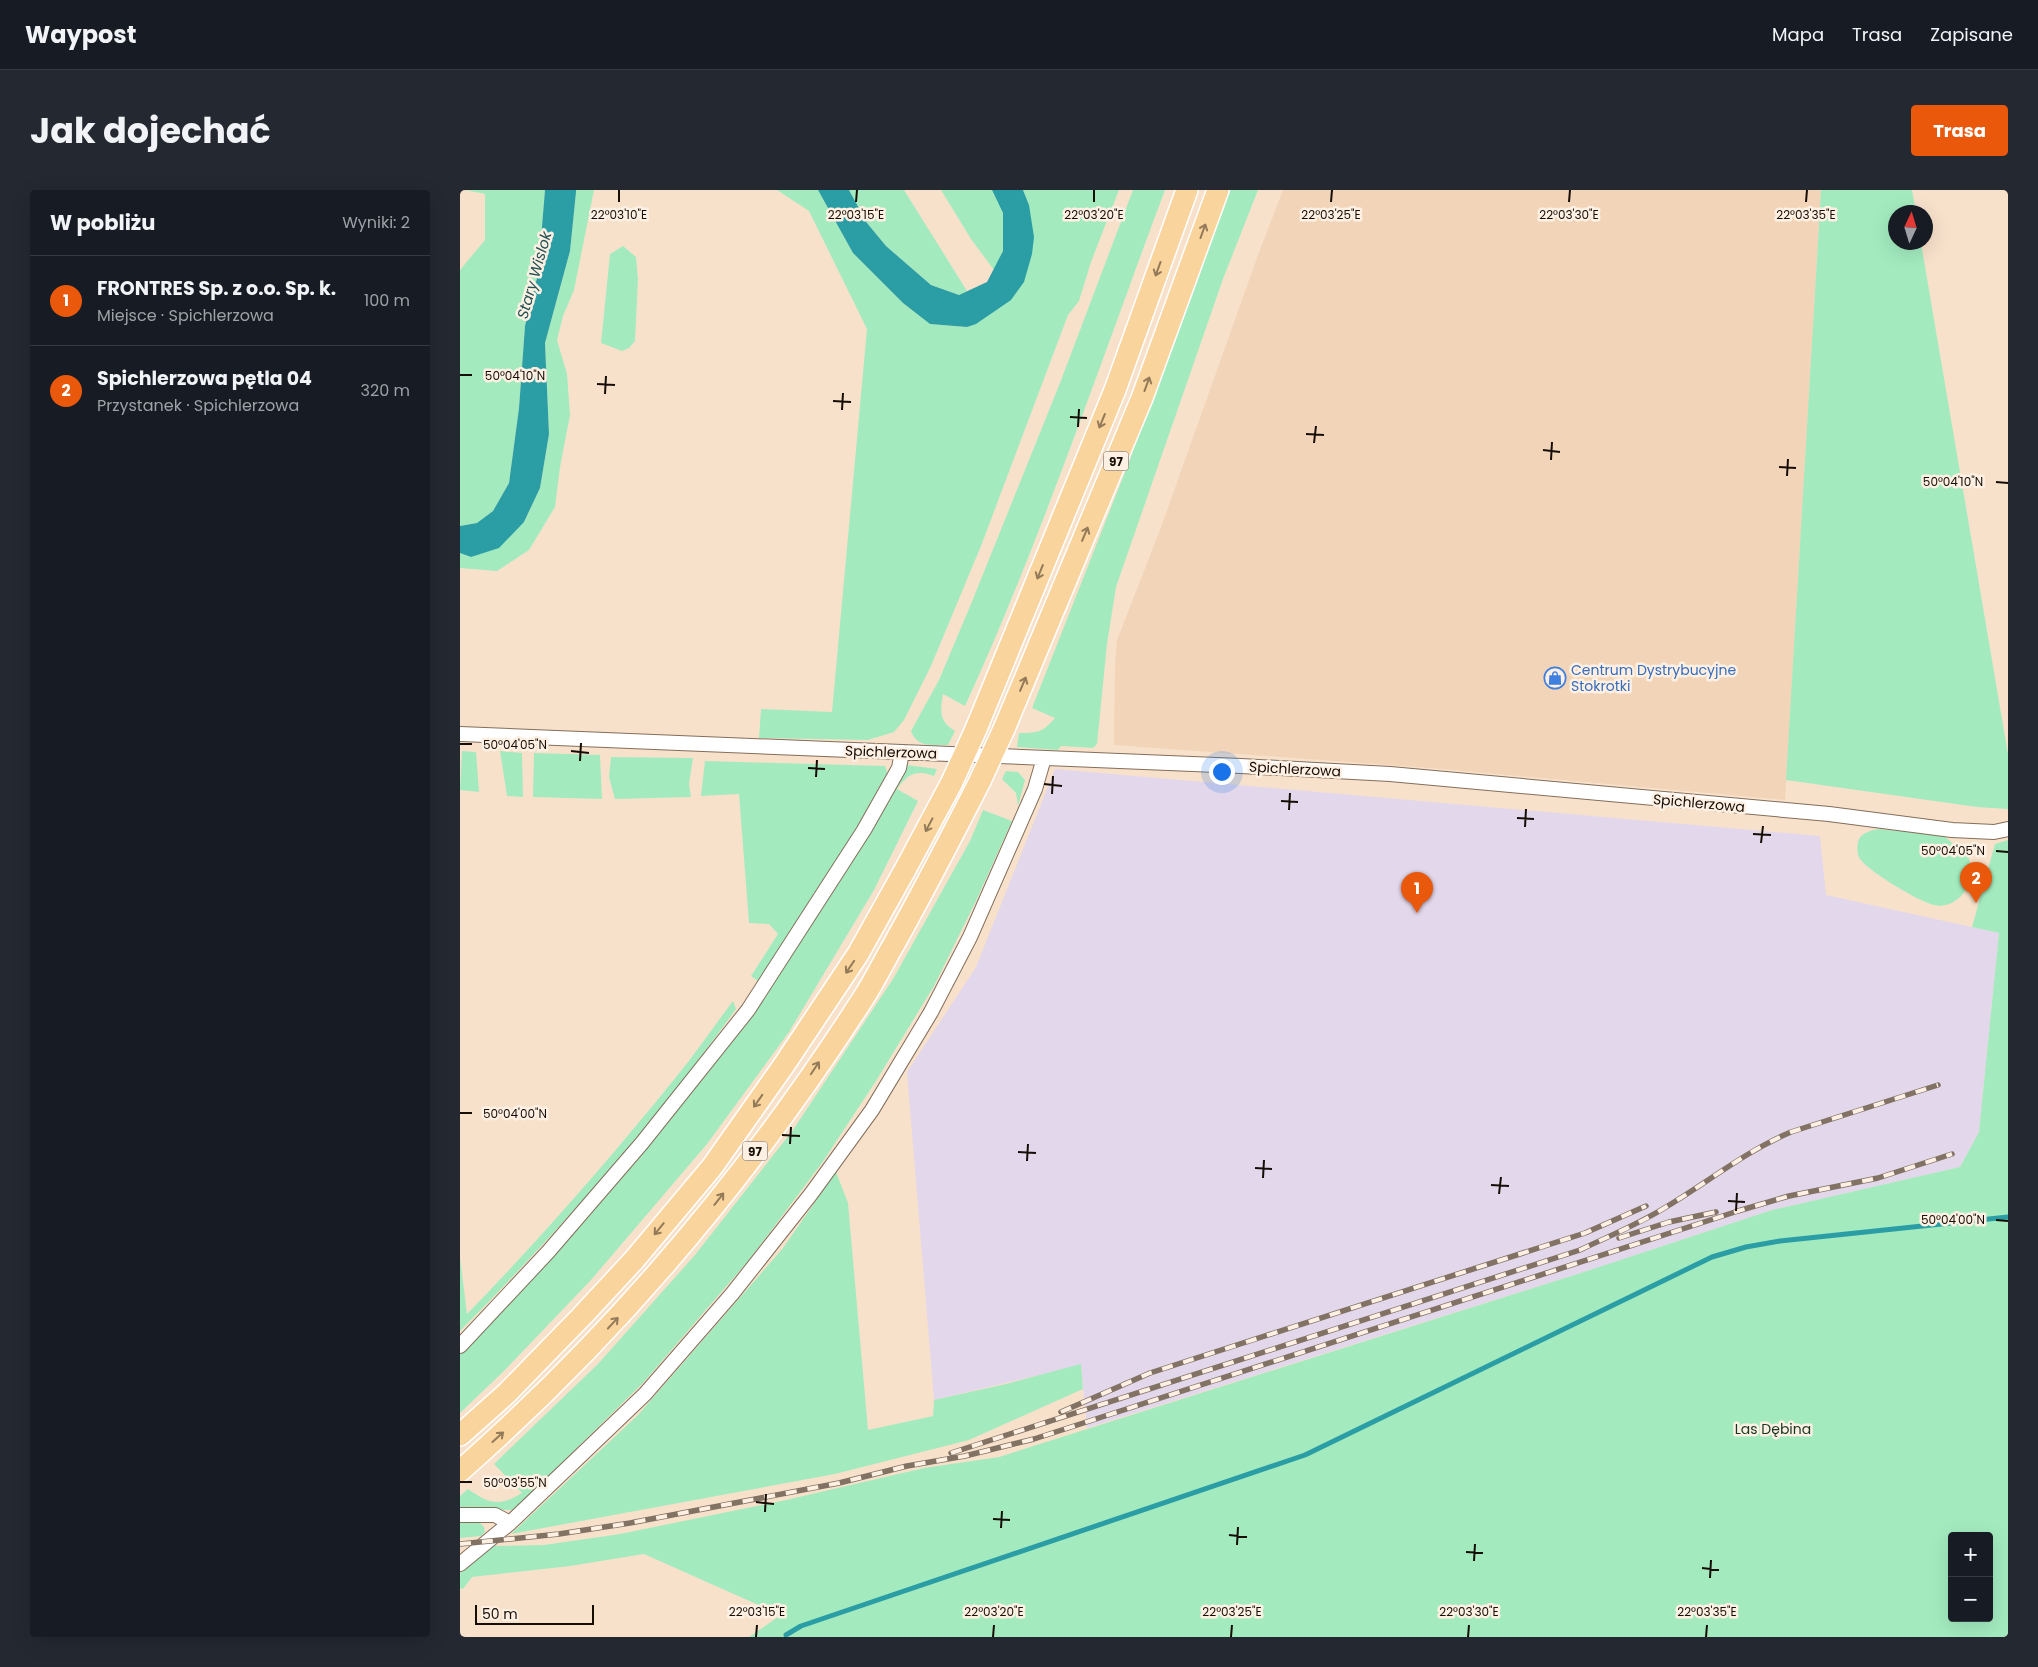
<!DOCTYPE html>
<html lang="pl">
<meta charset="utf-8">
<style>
:root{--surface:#171b24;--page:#242831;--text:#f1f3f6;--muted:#9ea1a6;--line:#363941;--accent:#ea580c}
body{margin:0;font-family:Poppins,sans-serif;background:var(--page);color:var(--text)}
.controls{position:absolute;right:15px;bottom:15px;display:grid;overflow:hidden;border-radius:5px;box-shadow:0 5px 20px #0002}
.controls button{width:45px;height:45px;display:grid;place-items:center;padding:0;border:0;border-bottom:1px solid var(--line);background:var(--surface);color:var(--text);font:25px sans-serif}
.compass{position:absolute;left:1428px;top:15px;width:45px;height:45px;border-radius:50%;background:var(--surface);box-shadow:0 5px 20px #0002;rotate:4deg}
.scale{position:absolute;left:15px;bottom:12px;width:119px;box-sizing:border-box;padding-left:5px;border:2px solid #150d06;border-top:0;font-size:14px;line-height:18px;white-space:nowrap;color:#150d06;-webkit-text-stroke:4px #fef0e3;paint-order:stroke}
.you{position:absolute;left:761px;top:581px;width:18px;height:18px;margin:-12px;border:4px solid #fff;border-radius:50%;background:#1a73e8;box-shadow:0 0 0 8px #1a73e833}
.badge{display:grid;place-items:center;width:32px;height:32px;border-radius:50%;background:var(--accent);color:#fff;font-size:16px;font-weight:700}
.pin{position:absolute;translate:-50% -41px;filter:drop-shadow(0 1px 2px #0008)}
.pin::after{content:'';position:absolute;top:26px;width:18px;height:15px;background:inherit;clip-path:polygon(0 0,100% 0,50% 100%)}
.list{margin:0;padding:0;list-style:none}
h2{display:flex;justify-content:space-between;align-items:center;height:65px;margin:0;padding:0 20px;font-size:21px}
h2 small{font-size:16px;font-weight:400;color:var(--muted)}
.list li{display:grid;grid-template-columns:32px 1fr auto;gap:15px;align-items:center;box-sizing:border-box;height:90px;padding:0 20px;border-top:1px solid var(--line)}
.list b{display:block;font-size:19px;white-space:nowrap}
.list p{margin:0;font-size:16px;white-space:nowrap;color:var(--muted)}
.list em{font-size:16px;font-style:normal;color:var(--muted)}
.map{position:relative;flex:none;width:1548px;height:1447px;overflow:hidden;border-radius:5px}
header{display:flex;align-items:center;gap:30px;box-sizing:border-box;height:70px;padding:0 25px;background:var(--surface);border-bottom:1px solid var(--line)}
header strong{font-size:24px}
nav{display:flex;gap:28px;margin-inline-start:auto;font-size:18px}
.intro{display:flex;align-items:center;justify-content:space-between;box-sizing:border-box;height:120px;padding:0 30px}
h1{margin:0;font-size:35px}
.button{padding:12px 22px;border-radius:5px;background:var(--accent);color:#fff;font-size:18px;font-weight:700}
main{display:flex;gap:30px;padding:0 30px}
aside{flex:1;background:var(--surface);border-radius:5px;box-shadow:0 5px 20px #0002}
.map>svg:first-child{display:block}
.built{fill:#f2d5b9}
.industrial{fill:#e3d7eb}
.green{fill:#a3ebbf;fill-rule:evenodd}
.water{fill:#2b9ea5}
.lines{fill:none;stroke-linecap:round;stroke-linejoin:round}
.stream{stroke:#2b9ea5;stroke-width:5}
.minor-casing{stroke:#836e5a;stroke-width:16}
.primary-casing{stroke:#fff;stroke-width:24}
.minor{stroke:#fff;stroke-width:14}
.primary{stroke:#fad49d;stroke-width:21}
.rail-casing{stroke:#817264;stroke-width:5.5}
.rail{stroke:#fef0e3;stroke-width:4;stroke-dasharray:11;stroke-linecap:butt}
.primary-bridge-casing{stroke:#fff;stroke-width:24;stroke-linecap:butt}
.primary-bridge{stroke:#fad49d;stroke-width:21}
.oneway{stroke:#937a59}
.ticks{fill:none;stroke:#150d06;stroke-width:2}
.labels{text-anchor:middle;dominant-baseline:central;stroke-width:5;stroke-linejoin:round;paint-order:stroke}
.shield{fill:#fef0e3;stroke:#5b5148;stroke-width:1}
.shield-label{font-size:12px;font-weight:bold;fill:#150d06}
.shop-label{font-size:14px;fill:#366cbe;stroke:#fef0e3;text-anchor:start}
.street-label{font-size:14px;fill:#150d06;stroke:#fef0e3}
.park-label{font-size:14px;fill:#163725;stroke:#fef0e3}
.water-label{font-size:15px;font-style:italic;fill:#225154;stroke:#fef0e3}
.ticks-label{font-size:12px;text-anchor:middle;fill:#150d06;stroke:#fef0e3;stroke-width:5;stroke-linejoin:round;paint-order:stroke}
</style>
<header>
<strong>Waypost</strong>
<nav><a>Mapa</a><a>Trasa</a><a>Zapisane</a></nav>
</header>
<div class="intro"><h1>Jak dojechać</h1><a class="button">Trasa</a></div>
<main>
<aside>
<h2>W pobliżu<small>Wyniki: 2</small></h2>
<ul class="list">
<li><span class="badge">1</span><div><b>FRONTRES Sp. z o.o. Sp. k.</b><p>Miejsce · Spichlerzowa</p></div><em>100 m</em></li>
<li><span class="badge">2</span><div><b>Spichlerzowa pętla 04</b><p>Przystanek · Spichlerzowa</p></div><em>320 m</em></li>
</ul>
</aside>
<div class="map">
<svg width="1548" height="1447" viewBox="0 0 1548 1447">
<rect width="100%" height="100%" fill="#f8e1cb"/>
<path class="built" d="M 823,0 L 1361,0 L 1325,610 L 970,578 L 654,555 L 655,473 L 657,450 L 700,340 L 798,65 Z"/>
<path class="industrial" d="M 595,579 L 1360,646 L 1366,705 L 1539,743 L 1519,942 L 1500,977 L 1312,1020 L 1130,1080 L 627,1238 L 621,1175 L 474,1210 L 447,882 L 516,777 Z"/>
<path class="green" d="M 5,0 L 85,0 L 78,84 L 65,136 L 59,218 L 49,293 L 33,321 L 17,333 L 0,336 L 0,80 L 25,50 L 25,4 Z
M 116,0 L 134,0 L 114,100 L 103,126 L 97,150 L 107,184 L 110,225 L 100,277 L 95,317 L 69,360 L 37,381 L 0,378 L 0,363 L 11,367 L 64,332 L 80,298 L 89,244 L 85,153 L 110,61 Z
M 317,0 L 358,0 L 393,63 L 443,113 L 470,134 L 507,137 L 569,15 L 563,0 L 659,0 L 631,72 L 619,111 L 608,125 L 521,356 L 471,476 L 444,530 L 434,542 L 408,550 L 299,548 L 301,519 L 372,522 L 407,139 L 349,21 Z
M 389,0 L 444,0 L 507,101 L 499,105 L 471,95 L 426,56 L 407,33 Z
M 481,0 L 532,0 L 543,23 L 543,61 L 534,80 L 511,49 Z
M 673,0 L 705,0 C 640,173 582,348 505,516 L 483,504 C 480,522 479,531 495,541 L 488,555 C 473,555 457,558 451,541 L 479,490 L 511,414 L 600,193 Z
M 768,0 L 798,0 L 763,89 L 656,397 L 647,454 L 637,554 L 633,558 L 601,556 L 598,560 L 557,557 L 559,543 C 578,543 583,542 595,528 L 572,518 L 669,272 L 709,156 Z
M 1361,0 L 1452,0 L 1456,22 L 1436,22 L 1436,52 L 1461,53 L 1548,564 L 1548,619 L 1517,617 L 1326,590 Z
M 163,56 L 176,67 L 178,89 L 175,151 L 169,158 L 162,161 L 141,153 L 150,64 Z
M 2,561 L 16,562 L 19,602 L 0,600 Z
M 40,561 L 62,563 L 63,607 L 47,606 Z
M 74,563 L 140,565 L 142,609 L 73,607 Z
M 151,567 L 233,568 L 229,594 L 231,607 L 155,609 L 149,587 Z
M 245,571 L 425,576 L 428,584 L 358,703 L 298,791 L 291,786 L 318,744 L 309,734 L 289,733 L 279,604 L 241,606 Z
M 446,575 L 477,579 L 474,586 C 457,579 447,584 437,599 L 458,611 L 414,700 L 329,842 L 247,954 L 131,1090 L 45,1180 L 0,1223 L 0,1161 L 312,795 L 413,636 Z
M 546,581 L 558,582 L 565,590 L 558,616 L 556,603 L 542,589 Z
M 523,620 L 552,631 L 516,711 L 474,796 L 416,891 L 362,973 L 288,1071 L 183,1193 L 68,1306 L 52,1320 L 0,1318 L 0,1306 L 8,1299 C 29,1314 39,1317 62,1303 L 34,1274 L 138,1174 L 235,1065 L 333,940 L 433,789 L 510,651 Z
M 1419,639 C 1432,641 1473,642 1483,646 C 1486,647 1490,651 1492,653 C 1498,657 1506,662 1509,669 C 1518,694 1495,725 1468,713 C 1454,708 1404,679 1399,667 C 1397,663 1397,656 1398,652 C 1400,643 1411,640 1419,639 Z
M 1548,650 L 1548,1447 L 289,1447 L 321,1425 L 184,1364 L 110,1376 L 12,1387 L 3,1399 L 0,1398 L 0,1383 L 32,1356 L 84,1355 L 160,1344 L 326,1310 L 464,1278 L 539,1267 L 1130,1080 L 1312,1020 L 1500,977 L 1519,942 L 1539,743 L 1512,737 L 1535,654 ZM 1492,1346 L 1529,1346 L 1529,1428 L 1492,1428 Z
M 273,811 L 276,819 C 194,934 99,1041 0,1141 L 0,1067 L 7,1124 C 80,1049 150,969 216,887 C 236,863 254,836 273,811 Z
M 376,982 L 388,1013 L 408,1240 L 473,1226 L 474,1210 L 546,1194 L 621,1174 L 623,1199 L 509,1250 L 375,1284 L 51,1344 L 178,1225 L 323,1058 Z
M 15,1328 L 24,1337 L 25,1342 L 21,1346 L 0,1348 L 0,1329 Z"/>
<path class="water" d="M 85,0 L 116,0 L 116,2 L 110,61 L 85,153 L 89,244 L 80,298 L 64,332 L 39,358 L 11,367 L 0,363 L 0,336 L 17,333 L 33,321 L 49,293 L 59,218 L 65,136 L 78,84 Z
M 358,0 L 389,0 L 407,33 L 426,56 L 471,95 L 499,105 L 527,92 L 543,61 L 543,23 L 532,0 L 563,0 L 569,15 L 574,47 L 572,64 L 564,92 L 551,110 L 516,134 L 507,137 L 470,134 L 443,113 L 393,63 Z"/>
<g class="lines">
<path class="stream" d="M 326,1445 L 341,1436 L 845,1265 L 1252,1067 L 1286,1057 L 1320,1051 L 1548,1027"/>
<g class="minor-casing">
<path id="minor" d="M 0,544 L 781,576 L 930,584 L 1369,624 L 1492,640 L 1534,642 L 1548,639
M 0,1156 L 88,1062 L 182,953 L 288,820 L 404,640 L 439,578 L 442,562
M 0,1325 L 35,1325 L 50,1333
M 0,1374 L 50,1333 L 185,1204 L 272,1104 L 351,1004 L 412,920 L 471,822 L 510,747 L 575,599 L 584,568"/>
</g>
<g class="primary-casing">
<path id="primary" d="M 516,539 L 655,200 L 727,0
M 544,539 L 682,208 L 758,0
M 0,1245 L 47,1203 L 122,1126 L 174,1070 L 252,977 L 324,875 L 398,764 L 446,678 L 492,592
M 0,1281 C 156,1144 292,982 404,807 C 415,790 424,771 434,754 C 464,700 492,646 520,591"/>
</g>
<use href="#minor" class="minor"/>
<use href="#primary" class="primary"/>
<g class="rail-casing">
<path id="rail" d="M 1159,1048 L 1209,1032 L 1256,1022
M 601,1222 L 690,1183 L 1125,1043 L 1186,1016
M 491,1263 L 1120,1060 C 1149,1046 1179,1034 1206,1017 C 1248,992 1286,961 1331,942 L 1478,895
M 0,1354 L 99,1344 L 170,1333 L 379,1293 L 447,1276 L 505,1266 L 574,1249 L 1278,1021 L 1329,1006 L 1418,988 L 1492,964"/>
</g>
<use href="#rail" class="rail"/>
<g class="primary-bridge-casing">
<path id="primary-bridge" d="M 520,591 L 544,539
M 492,592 L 516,539"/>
</g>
<use href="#primary-bridge" class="primary-bridge"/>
</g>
<defs><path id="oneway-shaft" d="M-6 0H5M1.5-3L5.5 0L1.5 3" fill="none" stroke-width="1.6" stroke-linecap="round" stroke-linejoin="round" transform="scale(1.25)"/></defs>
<g class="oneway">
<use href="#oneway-shaft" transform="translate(743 41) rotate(-70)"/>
<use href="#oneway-shaft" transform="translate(698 79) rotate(110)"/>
<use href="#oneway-shaft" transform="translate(687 194) rotate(-70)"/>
<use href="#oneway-shaft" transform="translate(642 231) rotate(112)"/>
<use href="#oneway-shaft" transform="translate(625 344) rotate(-67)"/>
<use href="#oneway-shaft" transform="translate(580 382) rotate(112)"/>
<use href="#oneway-shaft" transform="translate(563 494) rotate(-67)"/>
<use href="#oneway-shaft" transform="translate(469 635) rotate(118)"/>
<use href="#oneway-shaft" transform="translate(390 777) rotate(124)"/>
<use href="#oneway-shaft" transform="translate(355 878) rotate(-56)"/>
<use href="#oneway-shaft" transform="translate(298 911) rotate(125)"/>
<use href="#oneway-shaft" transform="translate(259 1009) rotate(-52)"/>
<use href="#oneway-shaft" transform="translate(199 1039) rotate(129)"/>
<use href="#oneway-shaft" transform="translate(153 1133) rotate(-47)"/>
<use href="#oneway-shaft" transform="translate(38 1247) rotate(-42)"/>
</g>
<path class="ticks" d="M 159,12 L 159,0M 396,12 L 397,0M 634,12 L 634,0M 871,12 L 872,0M 1109,12 L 1110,0M 1346,12 L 1347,0M 0,185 L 12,185M 137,194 L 155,195M 145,204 L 146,186M 373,211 L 391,212M 382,220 L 383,203M 610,227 L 627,228M 618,237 L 619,219M 846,244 L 864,245M 854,253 L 856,236M 1083,260 L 1100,262M 1091,270 L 1092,252M 1319,277 L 1336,278M 1327,286 L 1328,269M 1536,292 L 1548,293M 0,554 L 12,554M 111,561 L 129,563M 120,571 L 121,553M 348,578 L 365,579M 356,587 L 357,570M 584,594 L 602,596M 592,604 L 593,586M 821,611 L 838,612M 829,620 L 830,603M 1057,628 L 1074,629M 1065,637 L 1066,619M 1293,644 L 1311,645M 1301,653 L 1303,636M 1536,661 L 1548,662M 0,923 L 12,923M 322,945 L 340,946M 330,954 L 331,937M 558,962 L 576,963M 567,971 L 568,954M 795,978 L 812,979M 803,988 L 804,970M 1031,995 L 1049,996M 1039,1004 L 1041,987M 1268,1011 L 1285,1012M 1276,1021 L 1277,1003M 1536,1030 L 1548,1031M 0,1292 L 12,1292M 296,1312 L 314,1314M 305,1322 L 306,1304M 533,1329 L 550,1330M 541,1338 L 542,1321M 769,1345 L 787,1347M 777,1355 L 778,1337M 1006,1362 L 1023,1363M 1014,1371 L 1015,1354M 1242,1378 L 1259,1380M 1250,1388 L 1251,1370M 296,1447 L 297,1435M 533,1447 L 534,1435M 771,1447 L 772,1435M 1008,1447 L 1009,1435M 1246,1447 L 1247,1435"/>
<defs>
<g id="shop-ring" transform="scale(1.125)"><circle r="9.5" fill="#fef0e3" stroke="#3f7fe0" stroke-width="1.5"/><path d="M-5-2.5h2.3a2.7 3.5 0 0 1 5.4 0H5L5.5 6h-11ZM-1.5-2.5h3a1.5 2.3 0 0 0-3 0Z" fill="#3f7fe0"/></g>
</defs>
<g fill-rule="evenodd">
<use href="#shop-ring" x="1095" y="488"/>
</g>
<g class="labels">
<g class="shield">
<rect x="643.5" y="261.5" width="25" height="19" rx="4"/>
<rect x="282.5" y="951.5" width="25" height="19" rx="4"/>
</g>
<g class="shield-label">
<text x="656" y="271">97</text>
<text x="295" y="961">97</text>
</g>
<g class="shop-label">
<text x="1111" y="480">Centrum Dystrybucyjne<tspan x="1111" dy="16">Stokrotki</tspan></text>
</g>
<g class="street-label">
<text transform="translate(431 562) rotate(2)">Spichlerzowa</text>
<text transform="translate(835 579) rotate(3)">Spichlerzowa</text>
<text transform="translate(1239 613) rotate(5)">Spichlerzowa</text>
</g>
<g class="park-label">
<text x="1313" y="1239">Las Dębina</text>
</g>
<g class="water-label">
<text transform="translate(74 85) rotate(-74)">Stary Wislok</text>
</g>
</g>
<g class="ticks-label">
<text x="159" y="29">22°03'10"E</text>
<text x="396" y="29">22°03'15"E</text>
<text x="634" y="29">22°03'20"E</text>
<text x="871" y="29">22°03'25"E</text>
<text x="1109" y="29">22°03'30"E</text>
<text x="1346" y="29">22°03'35"E</text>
<text x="55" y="190">50°04'10"N</text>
<text x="1493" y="296">50°04'10"N</text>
<text x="55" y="559">50°04'05"N</text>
<text x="1493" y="665">50°04'05"N</text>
<text x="55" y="928">50°04'00"N</text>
<text x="1493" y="1034">50°04'00"N</text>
<text x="55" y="1297">50°03'55"N</text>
<text x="297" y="1426">22°03'15"E</text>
<text x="534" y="1426">22°03'20"E</text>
<text x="772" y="1426">22°03'25"E</text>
<text x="1009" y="1426">22°03'30"E</text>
<text x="1247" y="1426">22°03'35"E</text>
</g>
</svg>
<div class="controls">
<button>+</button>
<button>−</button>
</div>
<svg class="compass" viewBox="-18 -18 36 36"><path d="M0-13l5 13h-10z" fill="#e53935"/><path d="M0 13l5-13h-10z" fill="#9ea1a6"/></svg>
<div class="scale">50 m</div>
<div class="you"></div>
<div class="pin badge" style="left:957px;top:723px">1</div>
<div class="pin badge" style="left:1516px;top:713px">2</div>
</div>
</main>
